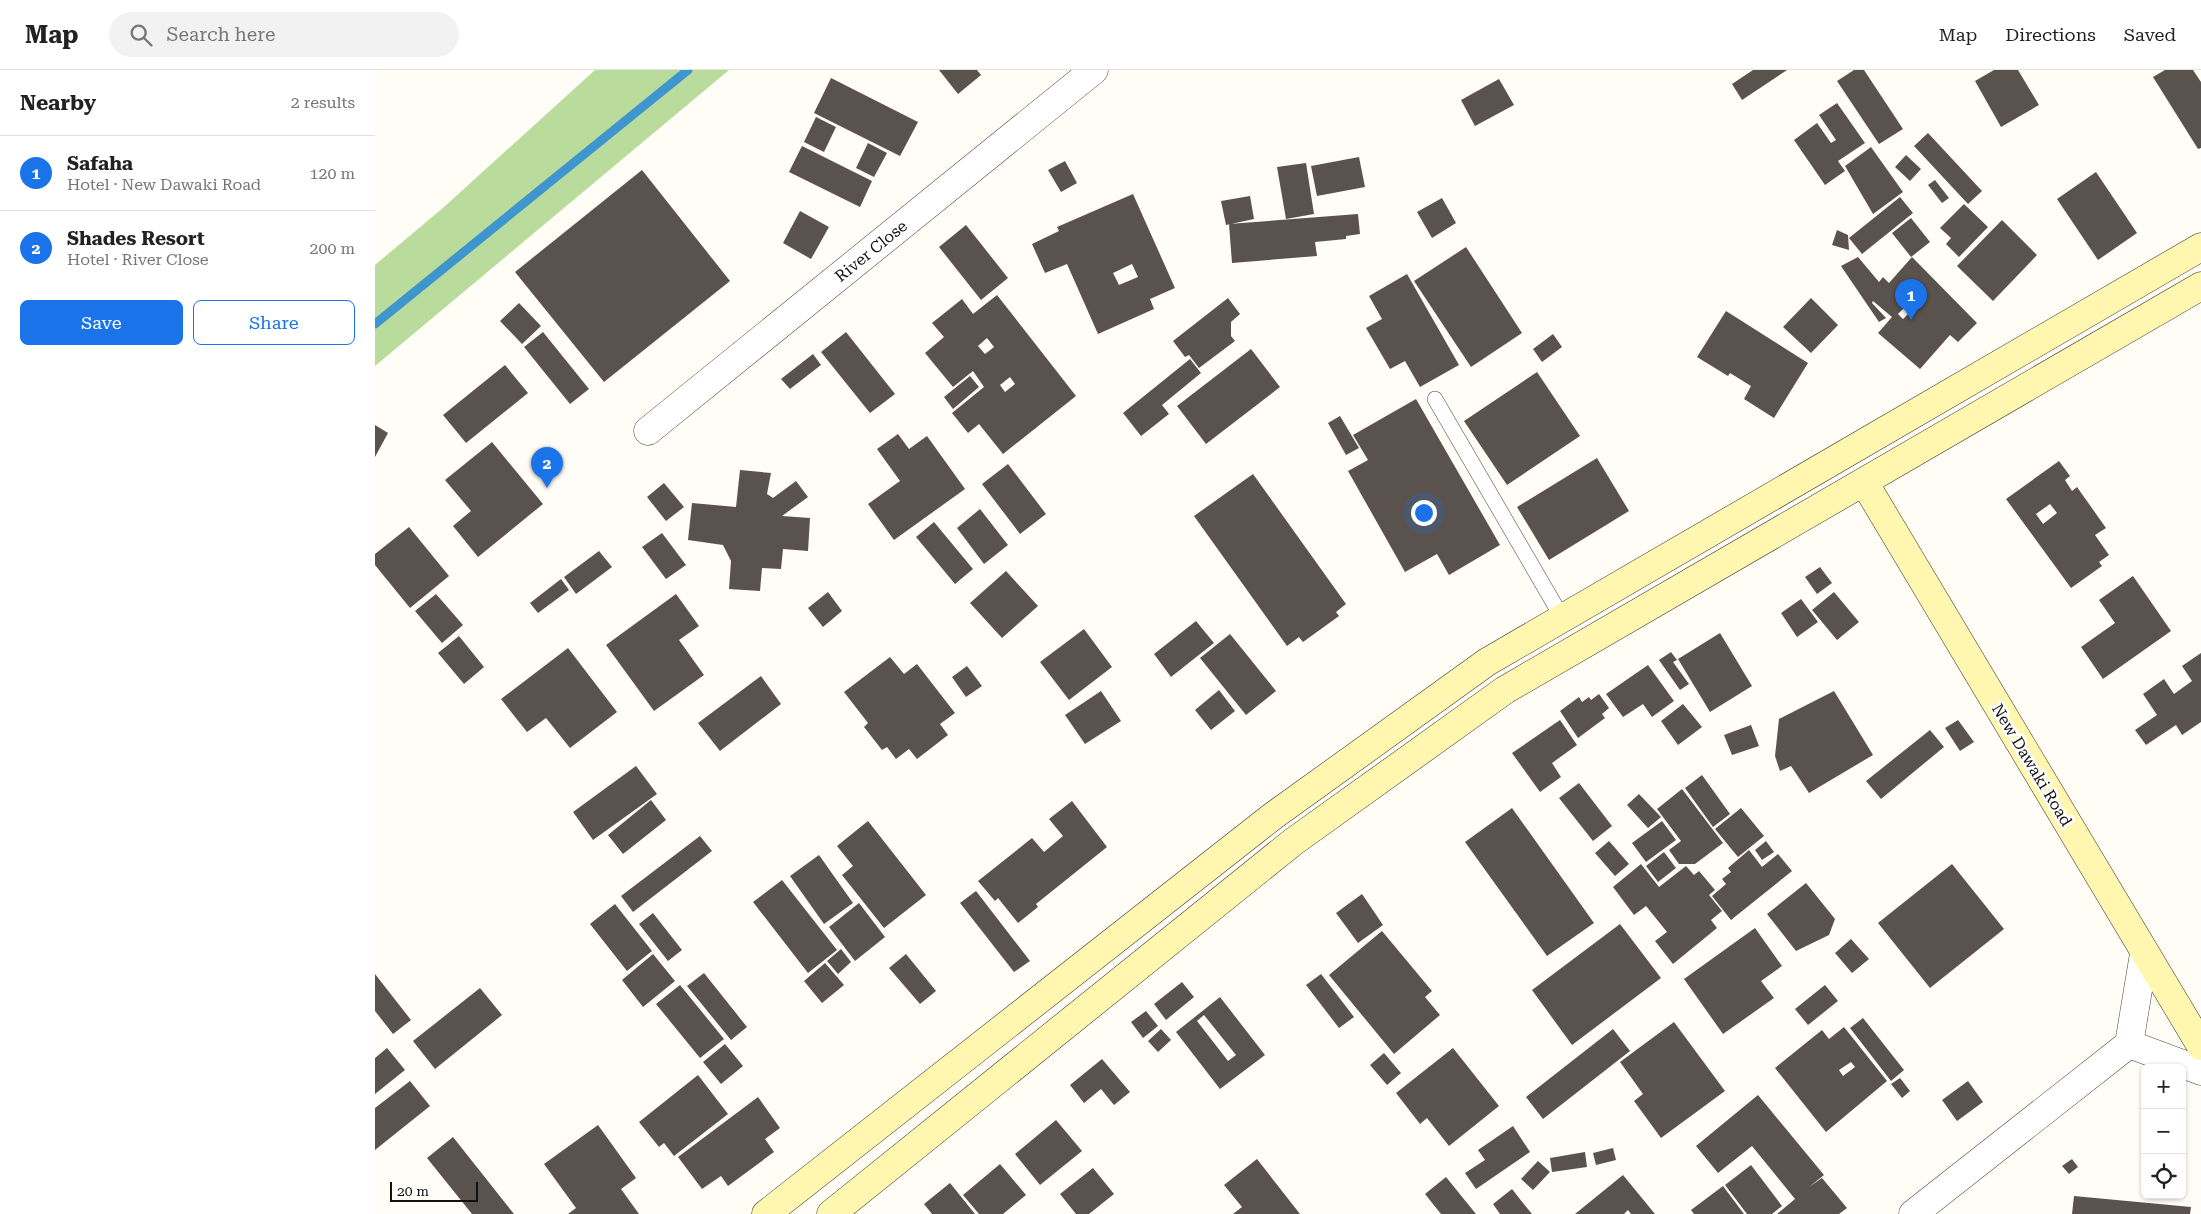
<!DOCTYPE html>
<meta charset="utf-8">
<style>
:root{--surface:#fff;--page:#f2f2f2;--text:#222;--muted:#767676;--line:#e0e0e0;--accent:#1a73e8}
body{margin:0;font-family:"Roboto Serif",serif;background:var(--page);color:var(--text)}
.controls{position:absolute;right:15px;bottom:15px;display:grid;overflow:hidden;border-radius:8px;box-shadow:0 1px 4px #0004}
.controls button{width:45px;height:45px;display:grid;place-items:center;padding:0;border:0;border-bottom:1px solid var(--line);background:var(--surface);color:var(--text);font:25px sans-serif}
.scale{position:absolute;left:15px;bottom:12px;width:88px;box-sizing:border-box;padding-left:5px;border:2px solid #111;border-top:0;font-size:14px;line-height:18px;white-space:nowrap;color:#111;-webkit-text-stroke:4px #fff;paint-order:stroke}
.you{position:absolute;left:1048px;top:442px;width:18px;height:18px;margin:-12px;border:4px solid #fff;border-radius:50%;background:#1a73e8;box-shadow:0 0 0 8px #1a73e833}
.badge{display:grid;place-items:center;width:32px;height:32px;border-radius:50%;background:var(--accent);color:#fff;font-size:16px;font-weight:700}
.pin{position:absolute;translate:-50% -41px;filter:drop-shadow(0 1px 2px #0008)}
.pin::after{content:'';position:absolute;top:26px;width:18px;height:15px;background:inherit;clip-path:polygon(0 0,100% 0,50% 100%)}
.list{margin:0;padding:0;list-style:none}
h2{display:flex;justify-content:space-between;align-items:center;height:65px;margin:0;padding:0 20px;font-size:21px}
h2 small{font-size:16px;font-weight:400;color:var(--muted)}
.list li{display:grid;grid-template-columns:32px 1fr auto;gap:15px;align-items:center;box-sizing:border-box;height:75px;padding:0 20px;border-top:1px solid var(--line)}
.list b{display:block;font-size:19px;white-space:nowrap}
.list p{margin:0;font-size:16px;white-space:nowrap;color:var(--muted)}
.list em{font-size:16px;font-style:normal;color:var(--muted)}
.actions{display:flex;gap:10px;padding:15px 20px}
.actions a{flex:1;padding:11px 0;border:1px solid var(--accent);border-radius:8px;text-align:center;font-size:18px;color:var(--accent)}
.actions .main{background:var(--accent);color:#fff}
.icon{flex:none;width:28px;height:28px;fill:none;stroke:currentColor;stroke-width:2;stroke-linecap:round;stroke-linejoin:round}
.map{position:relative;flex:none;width:1826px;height:1144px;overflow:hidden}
header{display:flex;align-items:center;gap:30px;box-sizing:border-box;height:70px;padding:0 25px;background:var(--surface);border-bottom:1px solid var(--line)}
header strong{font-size:24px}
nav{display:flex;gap:28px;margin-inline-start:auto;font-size:18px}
.search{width:350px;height:45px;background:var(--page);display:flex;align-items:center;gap:12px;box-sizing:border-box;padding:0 18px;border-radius:28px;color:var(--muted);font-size:19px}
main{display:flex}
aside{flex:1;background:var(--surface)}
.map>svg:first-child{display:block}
.forest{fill:#b9dc9c}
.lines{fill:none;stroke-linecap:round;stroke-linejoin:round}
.stream{stroke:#3f96cf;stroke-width:9}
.building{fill:#5a524d;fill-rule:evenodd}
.lane-casing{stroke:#444;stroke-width:16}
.street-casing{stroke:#444;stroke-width:29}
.secondary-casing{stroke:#333;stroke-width:29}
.lane{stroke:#fff;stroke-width:15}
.street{stroke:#fff;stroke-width:28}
.secondary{stroke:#fff6b0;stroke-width:28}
.labels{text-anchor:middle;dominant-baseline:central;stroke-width:5;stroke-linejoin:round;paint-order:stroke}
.street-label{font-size:16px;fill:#111;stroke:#fff}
</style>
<header>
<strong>Map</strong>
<div class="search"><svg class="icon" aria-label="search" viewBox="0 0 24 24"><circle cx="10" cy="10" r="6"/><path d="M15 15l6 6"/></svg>Search here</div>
<nav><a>Map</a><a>Directions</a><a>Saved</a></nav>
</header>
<main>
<aside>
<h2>Nearby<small>2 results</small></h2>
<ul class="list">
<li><span class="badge">1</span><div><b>Safaha</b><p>Hotel · New Dawaki Road</p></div><em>120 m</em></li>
<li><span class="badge">2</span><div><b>Shades Resort</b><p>Hotel · River Close</p></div><em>200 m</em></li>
</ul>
<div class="actions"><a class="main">Save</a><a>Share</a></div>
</aside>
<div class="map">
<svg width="1826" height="1144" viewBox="0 0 1826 1144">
<rect width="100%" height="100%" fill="#fffdf5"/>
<path class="forest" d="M 220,0 L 354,0 L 0,296 L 0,195 L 69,137 Z"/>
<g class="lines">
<path class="stream" d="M 0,254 L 313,0"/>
</g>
<path class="building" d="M 564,0 L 602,0 L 606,5 L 583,24 Z
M 1378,0 L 1412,0 L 1367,30 L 1357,14 Z
M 1479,0 L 1489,0 L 1528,59 L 1504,74 L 1462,11 Z
M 1619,0 L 1643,0 L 1664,35 L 1626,57 L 1600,11 Z
M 1790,0 L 1818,0 L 1826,12 L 1826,78 L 1823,79 L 1778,7 Z
M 456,8 L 543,52 L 525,86 L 439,43 Z
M 1124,9 L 1139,35 L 1100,56 L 1086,30 Z
M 1462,33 L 1490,73 L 1463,91 L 1470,101 L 1450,115 L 1419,70 L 1442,53 L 1456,73 L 1461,70 L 1444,45 Z
M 441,47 L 461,57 L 449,82 L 429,72 Z
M 1553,63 L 1607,121 L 1593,134 L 1539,76 Z
M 493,73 L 512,83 L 499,107 L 481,98 Z
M 427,76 L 497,111 L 485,137 L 414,102 Z
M 1496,77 L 1528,122 L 1498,144 L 1470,96 Z
M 1531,85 L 1546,99 L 1535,111 L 1520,97 Z
M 984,87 L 990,117 L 942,126 L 936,96 Z
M 690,91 L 702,113 L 686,122 L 673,100 Z
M 931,93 L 939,144 L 911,149 L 902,97 Z
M 267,100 L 355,211 L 229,312 L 140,202 Z
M 1721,102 L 1762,163 L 1723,190 L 1682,129 Z
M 1560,110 L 1574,128 L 1567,133 L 1553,115 Z
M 758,124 L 800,218 L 775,229 L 779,239 L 723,264 L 692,194 L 670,203 L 657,174 L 684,161 L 682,157 ZM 757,194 L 763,207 L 744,215 L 738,203 Z
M 875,126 L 879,149 L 851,155 L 846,131 Z
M 1525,127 L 1538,143 L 1487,184 L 1474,168 Z
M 1067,128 L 1081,153 L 1057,168 L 1042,142 Z
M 1589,134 L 1613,157 L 1584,187 L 1571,174 L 1576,168 L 1565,158 Z
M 425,141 L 454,157 L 436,189 L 408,173 Z
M 983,144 L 985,164 L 971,166 L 971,169 L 940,172 L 942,186 L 857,193 L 854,154 Z
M 1536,148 L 1555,172 L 1536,187 L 1517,163 Z
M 1627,150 L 1662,185 L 1618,231 L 1582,196 Z
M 591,155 L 633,208 L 606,230 L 564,177 Z
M 1462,160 L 1473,165 L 1474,180 L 1457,175 Z
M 1091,177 L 1147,263 L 1096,297 L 1039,211 Z
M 1483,187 L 1504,212 L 1508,207 L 1514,213 L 1537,187 L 1602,253 L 1583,272 L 1575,265 L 1545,299 L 1503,263 L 1517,247 L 1498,231 L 1497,233 L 1511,248 L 1504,252 L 1466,196 ZM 1543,224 L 1548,229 L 1528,249 L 1523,244 Z
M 1032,204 L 1084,295 L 1045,317 L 1030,291 L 1015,299 L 991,258 L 1007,249 L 994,226 Z
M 622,225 L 701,326 L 628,384 L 604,354 L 593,363 L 577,343 L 609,317 L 598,301 L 578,317 L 550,283 L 569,267 L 557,253 L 587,229 L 598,244 ZM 612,268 L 619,277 L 610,284 L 603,276 ZM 635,307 L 640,314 L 630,322 L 625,315 Z
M 853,228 L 865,244 L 856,252 L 856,266 L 860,271 L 824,298 L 814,285 L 810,287 L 798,271 Z
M 1436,228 L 1463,255 L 1436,283 L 1408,257 Z
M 144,233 L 166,256 L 147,274 L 125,251 Z
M 1351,241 L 1433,293 L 1399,348 L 1369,329 L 1376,316 L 1355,303 L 1353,306 L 1322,287 Z
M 168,262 L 214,319 L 195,334 L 149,277 Z
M 471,262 L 520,324 L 495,343 L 446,282 Z
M 1178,264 L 1187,277 L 1167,292 L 1158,279 Z
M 876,279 L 905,317 L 831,374 L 802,336 Z
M 438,284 L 446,295 L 415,319 L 406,309 Z
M 815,289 L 826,303 L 787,335 L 794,344 L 766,366 L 748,343 Z
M 130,295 L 153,323 L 91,373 L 68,345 Z
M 1162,302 L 1205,366 L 1132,415 L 1089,351 Z
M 595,306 L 604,317 L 578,339 L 569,327 Z
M 1041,329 L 1125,475 L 1074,505 L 1062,484 L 1030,502 L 973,401 L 993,390 L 978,365 Z
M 965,346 L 984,378 L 971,385 L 953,353 Z
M 0,355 L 13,363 L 0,387 Z
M 523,364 L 534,379 L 552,366 L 590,419 L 519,470 L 493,434 L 525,411 L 502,379 Z
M 117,372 L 168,434 L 103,487 L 78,456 L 96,441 L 70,410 Z
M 1222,388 L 1254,441 L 1174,490 L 1142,437 Z
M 1684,391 L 1695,406 L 1690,410 L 1697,421 L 1702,417 L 1731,458 L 1720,465 L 1734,485 L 1724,492 L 1727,496 L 1696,518 L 1631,429 ZM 1675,434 L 1682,443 L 1668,454 L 1661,444 Z
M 633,394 L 671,444 L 645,464 L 607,414 Z
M 365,400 L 396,403 L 392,424 L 398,428 L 421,411 L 433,427 L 407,446 L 435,448 L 433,481 L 408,479 L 406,499 L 387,498 L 385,521 L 354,519 L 356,491 L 348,475 L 313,470 L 317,433 L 361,437 Z
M 878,404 L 971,534 L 961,542 L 964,546 L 928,572 L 924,567 L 912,576 L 819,446 Z
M 289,413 L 309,437 L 291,451 L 272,427 Z
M 605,439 L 633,475 L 609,494 L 582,458 Z
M 559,452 L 598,499 L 580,514 L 541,467 Z
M 34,457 L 74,506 L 35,538 L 0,495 L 0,484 Z
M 287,463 L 311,495 L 291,509 L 267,477 Z
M 224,481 L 237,497 L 201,524 L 189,507 Z
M 1445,497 L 1457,513 L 1442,524 L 1430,507 Z
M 631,501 L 663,536 L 627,568 L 595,533 Z
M 1758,506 L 1796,561 L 1728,609 L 1706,577 L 1740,553 L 1724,530 Z
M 186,509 L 194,520 L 163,543 L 155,533 Z
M 453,522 L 467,541 L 448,557 L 433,538 Z
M 1459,522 L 1484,552 L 1462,570 L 1437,540 Z
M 61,524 L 88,555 L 67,573 L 40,541 Z
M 301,524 L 324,556 L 304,570 L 329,605 L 279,641 L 231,575 Z
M 1426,529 L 1443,552 L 1422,567 L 1406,543 Z
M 821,551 L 839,573 L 796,607 L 779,584 Z
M 709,559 L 737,597 L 694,630 L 665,592 Z
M 1345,563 L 1377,616 L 1335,642 L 1303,589 Z
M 855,564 L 901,621 L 871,645 L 825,588 Z
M 84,566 L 109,597 L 89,614 L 63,583 Z
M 193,578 L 242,642 L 195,678 L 171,648 L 152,662 L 126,629 Z
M 1296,582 L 1302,590 L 1298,592 L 1314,614 L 1305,620 L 1284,590 Z
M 1826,583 L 1826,652 L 1807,665 L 1801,655 L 1771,675 L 1760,660 L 1782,645 L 1768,624 L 1789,609 L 1799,624 L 1817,611 L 1807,596 Z
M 515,587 L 529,604 L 542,594 L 580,643 L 565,654 L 573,665 L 542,689 L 534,679 L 521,689 L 512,677 L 507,680 L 489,657 L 493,653 L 469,622 Z
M 1273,595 L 1299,631 L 1277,647 L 1268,634 L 1248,647 L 1231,624 Z
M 592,596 L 607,616 L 591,627 L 577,607 Z
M 386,606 L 406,634 L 345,681 L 323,653 Z
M 844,620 L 860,641 L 836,660 L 820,640 Z
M 726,621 L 746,651 L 710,674 L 690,645 Z
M 1459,621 L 1498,685 L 1434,723 L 1416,696 L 1405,701 L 1400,686 L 1404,649 Z
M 1224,624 L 1234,638 L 1227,644 L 1230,648 L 1203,668 L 1185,641 L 1204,627 L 1207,632 L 1214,627 L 1216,630 Z
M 1308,634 L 1327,657 L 1303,675 L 1286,651 Z
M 1185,650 L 1202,675 L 1177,693 L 1186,707 L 1165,722 L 1137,683 Z
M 1583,650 L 1599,672 L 1585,681 L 1570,658 Z
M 1376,655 L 1384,676 L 1357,685 L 1349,665 Z
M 1555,660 L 1569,677 L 1506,729 L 1491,711 Z
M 261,696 L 282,724 L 218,770 L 198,742 Z
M 1327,705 L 1355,744 L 1338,757 L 1310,718 Z
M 1204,713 L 1237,756 L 1218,771 L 1184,728 Z
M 1307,719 L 1348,773 L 1320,794 L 1304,794 L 1294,780 L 1306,771 L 1282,739 Z
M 1264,724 L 1286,747 L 1273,758 L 1252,735 Z
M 276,730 L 291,750 L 248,784 L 233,765 Z
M 697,731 L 732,777 L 661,834 L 663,837 L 643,853 L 623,828 L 620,831 L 603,811 L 657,768 L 669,782 L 688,766 L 674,749 Z
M 1137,738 L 1219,853 L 1172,886 L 1090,772 Z
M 1366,738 L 1389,766 L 1363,787 L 1340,759 Z
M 493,751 L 551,825 L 509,858 L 467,805 L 478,796 L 462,776 Z
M 1287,751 L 1301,770 L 1271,792 L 1257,773 Z
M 325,766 L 337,781 L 258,842 L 246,826 Z
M 1234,771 L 1254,794 L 1240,806 L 1220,783 Z
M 1391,771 L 1399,782 L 1387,790 L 1380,780 Z
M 1374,780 L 1387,797 L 1403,784 L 1417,801 L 1356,850 L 1337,826 L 1351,814 L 1347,809 L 1356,802 L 1353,798 Z
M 1289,782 L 1301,798 L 1283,812 L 1271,796 Z
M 444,785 L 478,833 L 449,854 L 415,806 Z
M 1266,794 L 1284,817 L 1311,796 L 1319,805 L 1324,801 L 1340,820 L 1334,825 L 1347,841 L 1336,850 L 1342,858 L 1298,894 L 1280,871 L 1292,862 L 1271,836 L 1259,845 L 1238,817 Z
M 1577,794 L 1629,859 L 1555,918 L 1503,853 Z
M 407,810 L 462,880 L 433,903 L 378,832 Z
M 1431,813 L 1460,849 L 1454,865 L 1421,881 L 1392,844 Z
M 601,821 L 655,891 L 639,902 L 585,833 Z
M 987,824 L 1008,855 L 983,873 L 961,843 Z
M 484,833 L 510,867 L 480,891 L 454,857 Z
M 240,834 L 277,881 L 252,901 L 215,854 Z
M 278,843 L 307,880 L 293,891 L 264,854 Z
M 1245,854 L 1286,908 L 1197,975 L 1157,920 Z
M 1380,858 L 1407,896 L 1386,911 L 1399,928 L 1348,964 L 1309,909 Z
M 1007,861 L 1057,921 L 1050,927 L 1065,945 L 1019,984 L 954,905 Z
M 1476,869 L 1494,889 L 1477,903 L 1460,883 Z
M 466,879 L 476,892 L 463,904 L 452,891 Z
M 278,884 L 300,911 L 268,937 L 247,910 Z
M 531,884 L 561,921 L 545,934 L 514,898 Z
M 450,893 L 469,915 L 447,933 L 429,911 Z
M 329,903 L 372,957 L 356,970 L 312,916 Z
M 0,904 L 36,950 L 18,964 L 0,941 Z
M 946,904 L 979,947 L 964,958 L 931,915 Z
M 807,912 L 819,927 L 791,950 L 779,934 Z
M 305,915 L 349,969 L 325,988 L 281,934 Z
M 1450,915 L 1463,931 L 1433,955 L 1420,939 Z
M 105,918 L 127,945 L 60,999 L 38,971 Z
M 845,927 L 890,985 L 845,1019 L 801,962 ZM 829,945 L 861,985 L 853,991 L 822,951 Z
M 771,941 L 783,956 L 768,968 L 756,952 Z
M 1488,948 L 1529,1000 L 1516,1011 L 1475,958 Z
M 1299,952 L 1350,1021 L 1286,1068 L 1259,1031 L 1268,1024 L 1245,992 Z
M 1469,957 L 1512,1011 L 1451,1062 L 1400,998 L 1447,960 L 1454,969 ZM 1476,992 L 1480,997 L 1468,1006 L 1464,1000 Z
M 786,959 L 796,970 L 783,982 L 773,971 Z
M 1238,959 L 1255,981 L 1168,1049 L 1151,1027 Z
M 350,974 L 368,996 L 346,1014 L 328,992 Z
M 12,978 L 30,1000 L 0,1024 L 0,988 Z
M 1078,978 L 1124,1036 L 1074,1076 L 1052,1048 L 1045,1054 L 1021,1023 Z
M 1009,983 L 1026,1003 L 1012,1015 L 995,995 Z
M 727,989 L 755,1022 L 739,1035 L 726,1019 L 709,1033 L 695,1015 Z
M 323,1005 L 353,1044 L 299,1086 L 289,1073 L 284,1077 L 264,1052 Z
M 1525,1008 L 1535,1021 L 1527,1028 L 1516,1014 Z
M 35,1011 L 55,1036 L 0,1080 L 0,1038 Z
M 1593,1011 L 1608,1032 L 1582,1051 L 1567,1030 Z
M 1383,1025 L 1449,1105 L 1434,1117 L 1447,1108 L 1472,1138 L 1464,1144 L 1402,1144 L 1420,1129 L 1377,1076 L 1343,1103 L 1321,1076 Z
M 383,1027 L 405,1058 L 390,1069 L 399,1082 L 353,1116 L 346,1106 L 327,1119 L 303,1087 Z
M 1807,1042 L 1811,1042 L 1808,1068 L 1807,1068 Z
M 681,1050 L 707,1081 L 665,1115 L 640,1084 Z
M 223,1055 L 261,1108 L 246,1119 L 264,1144 L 193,1144 L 201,1138 L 169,1094 Z
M 1138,1056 L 1155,1082 L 1101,1119 L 1090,1103 L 1110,1090 L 1103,1080 Z
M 78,1067 L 139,1144 L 97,1144 L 52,1088 Z
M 1238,1078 L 1241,1090 L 1221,1095 L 1218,1083 Z
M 1210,1082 L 1212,1097 L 1177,1102 L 1175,1088 Z
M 882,1089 L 925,1144 L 858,1144 L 867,1137 L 849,1115 Z
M 1697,1089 L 1703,1097 L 1694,1104 L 1687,1096 Z
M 1163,1091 L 1175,1102 L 1158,1120 L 1146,1109 Z
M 625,1094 L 651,1125 L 628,1144 L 604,1144 L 588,1125 Z
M 1376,1095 L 1407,1136 L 1397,1144 L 1372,1144 L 1350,1115 Z
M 718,1098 L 739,1124 L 714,1144 L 701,1144 L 685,1124 Z
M 1248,1105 L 1280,1144 L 1256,1144 L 1253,1140 L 1249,1144 L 1200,1144 Z
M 1071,1107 L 1101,1144 L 1066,1144 L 1050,1124 Z
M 575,1113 L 600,1144 L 557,1144 L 549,1134 Z
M 1348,1116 L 1369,1144 L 1319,1144 L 1316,1140 Z
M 1137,1119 L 1148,1133 L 1157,1144 L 1125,1144 L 1118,1134 Z
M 1699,1126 L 1816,1137 L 1815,1144 L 1697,1144 Z"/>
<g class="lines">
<g class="lane-casing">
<path id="lane" d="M 1060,329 L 1188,549"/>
</g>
<g class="street-casing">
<path id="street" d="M 273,361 L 719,0
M 1754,974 L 1769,884
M 1538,1144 L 1754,974 L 1826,1001"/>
</g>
<g class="secondary-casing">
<path id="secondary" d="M 1489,412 L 1826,976
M 391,1144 L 898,746 L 1112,592 L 1826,177
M 456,1144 L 918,772 L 1130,620 L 1826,216"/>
</g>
<use href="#lane" class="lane"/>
<use href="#street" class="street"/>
<use href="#secondary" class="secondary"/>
</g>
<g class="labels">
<g class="street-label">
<text transform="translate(496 181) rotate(-39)">River Close</text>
<text transform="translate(1657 695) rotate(59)">New Dawaki Road</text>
</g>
</g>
</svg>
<div class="controls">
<button>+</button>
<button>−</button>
<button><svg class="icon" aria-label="locate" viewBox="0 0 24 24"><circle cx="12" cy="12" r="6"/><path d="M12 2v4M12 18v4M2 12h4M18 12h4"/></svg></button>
</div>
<div class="scale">20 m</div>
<div class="you"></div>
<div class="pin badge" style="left:1536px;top:250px">1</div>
<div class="pin badge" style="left:172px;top:418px">2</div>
</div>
</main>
